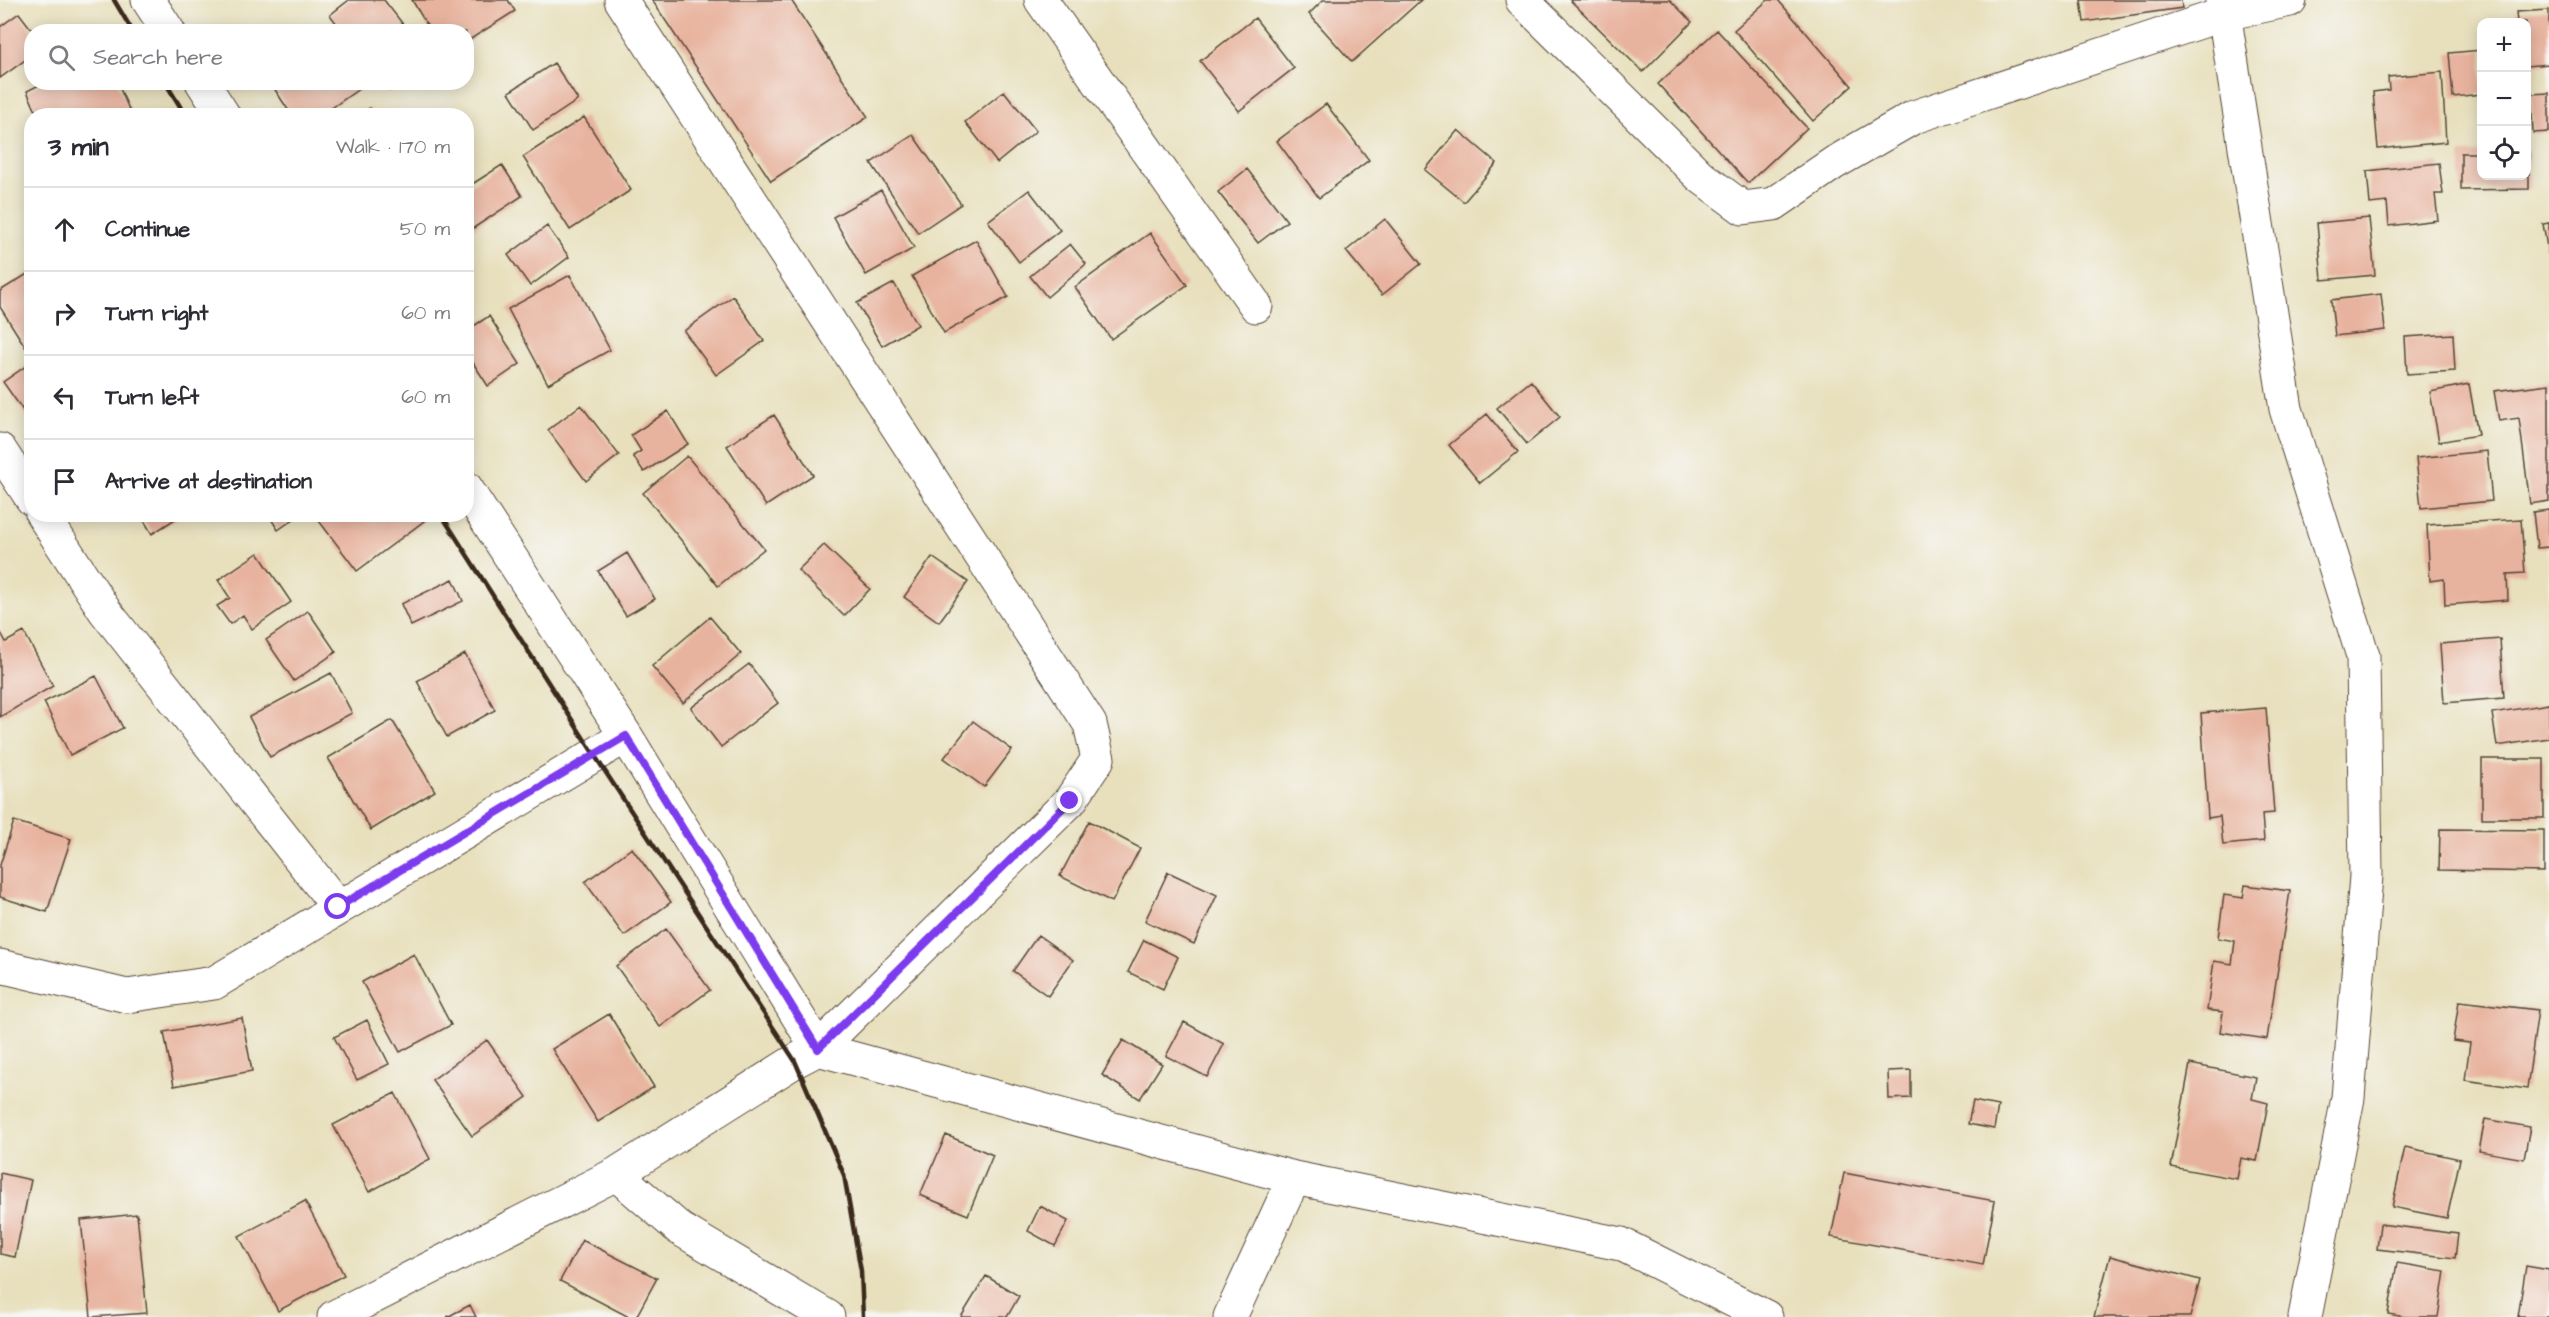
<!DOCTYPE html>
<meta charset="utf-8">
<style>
:root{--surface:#fff;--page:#f2f2f3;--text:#2b2b33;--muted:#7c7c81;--line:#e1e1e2}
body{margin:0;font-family:"Architects Daughter",sans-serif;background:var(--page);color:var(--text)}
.controls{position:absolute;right:18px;top:18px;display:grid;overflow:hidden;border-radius:12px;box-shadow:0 3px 15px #0003}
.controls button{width:54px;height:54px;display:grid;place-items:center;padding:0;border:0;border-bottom:2px solid var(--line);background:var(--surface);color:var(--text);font:30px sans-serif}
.stop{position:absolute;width:18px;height:18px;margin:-14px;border:4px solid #7c3aed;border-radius:50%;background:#fff}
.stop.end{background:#7c3aed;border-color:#fff;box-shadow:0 2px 6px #0008}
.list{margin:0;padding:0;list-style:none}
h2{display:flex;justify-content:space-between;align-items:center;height:78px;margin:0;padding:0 24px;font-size:26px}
h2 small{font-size:20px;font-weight:400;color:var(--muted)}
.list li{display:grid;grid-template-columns:39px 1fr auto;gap:18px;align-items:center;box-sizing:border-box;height:84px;padding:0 24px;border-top:2px solid var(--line)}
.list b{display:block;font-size:22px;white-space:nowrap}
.list em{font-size:20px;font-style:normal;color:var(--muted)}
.icon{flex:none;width:33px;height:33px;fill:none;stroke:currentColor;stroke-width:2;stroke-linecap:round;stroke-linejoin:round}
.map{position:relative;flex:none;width:2549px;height:1317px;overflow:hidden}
.search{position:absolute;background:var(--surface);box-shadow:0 3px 15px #0003;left:24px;top:24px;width:450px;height:66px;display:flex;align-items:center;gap:15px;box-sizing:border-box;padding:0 21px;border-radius:24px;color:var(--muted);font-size:22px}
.panel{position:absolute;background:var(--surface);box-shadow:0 3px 15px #0003;left:24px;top:108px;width:450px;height:414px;border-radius:24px}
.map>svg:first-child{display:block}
.building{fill:#e8b39e}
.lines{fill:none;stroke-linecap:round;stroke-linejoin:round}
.minor-casing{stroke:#554536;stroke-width:35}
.minor{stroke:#fff;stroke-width:33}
.rail{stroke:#3b2a1e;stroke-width:4.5}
.route{stroke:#7c3aed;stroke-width:8}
</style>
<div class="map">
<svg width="2549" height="1317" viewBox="0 0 2549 1317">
<rect width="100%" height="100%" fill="#f6f6f2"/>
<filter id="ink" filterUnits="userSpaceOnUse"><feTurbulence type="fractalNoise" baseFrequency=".0167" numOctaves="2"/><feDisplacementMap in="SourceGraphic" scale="12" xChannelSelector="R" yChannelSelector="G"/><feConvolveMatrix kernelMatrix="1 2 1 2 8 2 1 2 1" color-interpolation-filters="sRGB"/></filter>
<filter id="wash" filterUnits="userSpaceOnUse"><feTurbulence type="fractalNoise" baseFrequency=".008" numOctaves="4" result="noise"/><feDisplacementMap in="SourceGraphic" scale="24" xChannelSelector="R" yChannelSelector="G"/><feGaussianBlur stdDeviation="1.35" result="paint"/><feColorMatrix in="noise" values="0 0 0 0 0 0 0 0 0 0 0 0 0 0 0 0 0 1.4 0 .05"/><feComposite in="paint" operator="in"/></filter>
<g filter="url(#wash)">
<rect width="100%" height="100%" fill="#e8e0bd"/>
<g id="blocks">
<path class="building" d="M 349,0 L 384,0 L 409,32 L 343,32 L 330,15 Z
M 412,0 L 508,0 L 515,11 L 466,42 L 466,32 L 431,32 Z
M 652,0 L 791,0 L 868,117 L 771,181 Z
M 1323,0 L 1421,0 L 1352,62 L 1309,14 Z
M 1570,0 L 1670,0 L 1692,22 L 1643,72 Z
M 1768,0 L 1778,0 L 1852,86 L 1813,121 L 1734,30 Z
M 2081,0 L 2181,0 L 2182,8 L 2084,22 Z
M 2549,10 L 2549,64 L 2526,66 L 2526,22 L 2517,22 L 2516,12 Z
M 19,13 L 32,30 L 32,55 L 0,78 L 0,27 Z
M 1255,18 L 1294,68 L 1239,111 L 1200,61 Z
M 1717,30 L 1807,128 L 1748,183 L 1658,84 Z
M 2482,50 L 2482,94 L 2453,97 L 2449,53 Z
M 554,63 L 578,100 L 533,130 L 509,92 Z
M 2442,72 L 2446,142 L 2378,149 L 2373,92 L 2389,90 L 2388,77 Z
M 45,82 L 117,82 L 132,116 L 38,116 L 27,91 Z
M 275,82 L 365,82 L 366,84 L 320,116 L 292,116 L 272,85 Z
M 383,82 L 401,82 L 390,91 Z
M 1004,91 L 1036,131 L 997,163 L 965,122 Z
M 2549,93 L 2549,132 L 2533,133 L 2531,94 Z
M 1326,104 L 1369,160 L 1319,198 L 1277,141 Z
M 370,108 L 374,116 L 354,116 Z
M 584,117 L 631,190 L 570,230 L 523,157 Z
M 1458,130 L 1497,163 L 1464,202 L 1425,170 Z
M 913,135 L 961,204 L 918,233 L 871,163 Z
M 2526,152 L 2529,152 L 2529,189 L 2461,190 L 2461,153 L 2482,153 L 2482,176 L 2526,176 Z
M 2439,163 L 2443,194 L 2435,194 L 2438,220 L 2389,226 L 2387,202 L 2370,204 L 2367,171 Z
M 502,165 L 522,196 L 466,233 L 466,188 Z
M 1247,169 L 1287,221 L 1258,243 L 1218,192 Z
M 881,190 L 914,248 L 866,275 L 833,217 Z
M 1029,190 L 1060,230 L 1019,262 L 988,221 Z
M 2369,218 L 2375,275 L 2322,280 L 2317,223 Z
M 1385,219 L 1421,264 L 1382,295 L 1346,251 Z
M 2549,223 L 2549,253 L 2548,253 L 2543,224 Z
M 547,226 L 569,257 L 530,286 L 508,255 Z
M 1150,233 L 1187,285 L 1111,339 L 1075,287 Z
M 976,240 L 1008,297 L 944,333 L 912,276 Z
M 1070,244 L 1086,264 L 1047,297 L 1030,276 Z
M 32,271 L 32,344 L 26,348 L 0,307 L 0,291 Z
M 570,275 L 610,350 L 548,384 L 508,309 Z
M 894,283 L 918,325 L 882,346 L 857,303 Z
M 2381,294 L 2385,330 L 2335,336 L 2331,300 Z
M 733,296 L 764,341 L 716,375 L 684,331 Z
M 489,316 L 520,364 L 488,386 L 466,352 L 466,331 Z
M 2453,334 L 2455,371 L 2407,374 L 2405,337 Z
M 32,362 L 32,418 L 29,419 L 3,382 Z
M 1531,381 L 1560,417 L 1527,444 L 1497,408 Z
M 2469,384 L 2478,435 L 2439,442 L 2430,392 Z
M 2549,384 L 2549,501 L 2530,504 L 2519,418 L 2499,421 L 2494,391 Z
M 581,405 L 619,455 L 586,481 L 548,430 Z
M 668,411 L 688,444 L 644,472 L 633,456 L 641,451 L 631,435 Z
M 1487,414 L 1518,452 L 1480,483 L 1449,445 Z
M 774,415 L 813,475 L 766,506 L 727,446 Z
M 2487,451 L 2492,501 L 2421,508 L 2416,458 Z
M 687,456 L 764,549 L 718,586 L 643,493 Z
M 2549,510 L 2549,547 L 2537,548 L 2533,512 Z
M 140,514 L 183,514 L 152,534 Z
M 268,514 L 301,514 L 278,530 Z
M 320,514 L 419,514 L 424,521 L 357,571 L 316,517 Z
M 2521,519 L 2525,573 L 2507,574 L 2508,600 L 2445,605 L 2444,579 L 2430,581 L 2427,525 Z
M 824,545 L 870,589 L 844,616 L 798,570 Z
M 258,553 L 291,602 L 252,629 L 243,615 L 230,624 L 217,606 L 230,598 L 218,580 Z
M 627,553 L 655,599 L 626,616 L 598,571 Z
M 932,557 L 968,582 L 939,622 L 904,597 Z
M 453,579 L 463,601 L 411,626 L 401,604 Z
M 308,611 L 336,652 L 294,681 L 266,640 Z
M 710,617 L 741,654 L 683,703 L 652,666 Z
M 0,631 L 6,642 L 24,632 L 53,686 L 0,717 Z
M 2500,639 L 2504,698 L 2444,703 L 2440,644 Z
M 465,654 L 495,710 L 447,737 L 417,681 Z
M 749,664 L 778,703 L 721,747 L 691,708 Z
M 331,673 L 352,713 L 270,757 L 249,717 Z
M 96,676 L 123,728 L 70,755 L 44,702 Z
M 2549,704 L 2549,738 L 2497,746 L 2492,713 Z
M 2266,708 L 2274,813 L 2262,814 L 2264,841 L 2223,845 L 2220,816 L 2208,818 L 2201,713 Z
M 392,720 L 435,791 L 371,830 L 328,758 Z
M 973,721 L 1012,750 L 984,787 L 944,758 Z
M 2482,759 L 2544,759 L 2544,818 L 2482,818 Z
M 14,821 L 71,839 L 47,912 L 0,897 L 0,865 Z
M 1089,821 L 1140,848 L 1112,902 L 1060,876 Z
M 2440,829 L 2544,830 L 2544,872 L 2439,870 Z
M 632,848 L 671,902 L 624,936 L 585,882 Z
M 1168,872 L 1217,895 L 1194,944 L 1145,921 Z
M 2245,885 L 2290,891 L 2267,1039 L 2220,1032 L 2223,1012 L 2207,1010 L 2214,961 L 2232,964 L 2235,941 L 2218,938 L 2224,895 L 2243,898 Z
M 666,929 L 710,990 L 660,1027 L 616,966 Z
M 1038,935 L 1073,960 L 1048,996 L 1013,971 Z
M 1144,940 L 1178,957 L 1163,989 L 1128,972 Z
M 414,954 L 451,1025 L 400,1052 L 362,982 Z
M 2459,1001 L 2538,1010 L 2527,1089 L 2465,1080 L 2470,1043 L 2453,1041 Z
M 609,1014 L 654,1087 L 598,1122 L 552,1049 Z
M 242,1018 L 252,1071 L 174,1086 L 164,1032 Z
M 367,1020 L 389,1064 L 357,1080 L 334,1037 Z
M 1184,1022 L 1224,1044 L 1207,1077 L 1166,1056 Z
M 487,1040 L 527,1097 L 472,1136 L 432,1080 Z
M 1123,1040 L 1162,1064 L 1140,1099 L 1102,1075 Z
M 2190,1064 L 2256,1077 L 2252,1099 L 2268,1103 L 2257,1161 L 2241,1158 L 2237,1179 L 2171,1167 Z
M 1911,1070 L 1911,1098 L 1889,1099 L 1888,1071 Z
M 395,1093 L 430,1159 L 369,1192 L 333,1125 Z
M 1973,1101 L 1998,1106 L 1994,1129 L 1968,1124 Z
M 2485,1119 L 2530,1127 L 2524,1159 L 2479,1151 Z
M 946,1135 L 993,1155 L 968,1215 L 920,1195 Z
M 2405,1147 L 2460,1159 L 2447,1218 L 2392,1207 Z
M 0,1173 L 31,1180 L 15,1257 L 0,1254 Z
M 1844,1173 L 1995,1201 L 1983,1265 L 1831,1237 Z
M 305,1201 L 344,1275 L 278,1311 L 239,1236 Z
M 1040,1206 L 1068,1221 L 1055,1246 L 1028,1231 Z
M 137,1214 L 147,1313 L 91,1317 L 81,1220 Z
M 2380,1224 L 2458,1234 L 2455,1258 L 2377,1249 Z
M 582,1240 L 657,1278 L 636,1317 L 629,1317 L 560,1281 Z
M 2110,1256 L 2200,1280 L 2190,1317 L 2094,1317 Z
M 2397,1263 L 2445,1271 L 2438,1317 L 2405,1317 L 2388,1314 Z
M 2526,1266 L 2549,1270 L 2549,1317 L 2518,1317 Z
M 986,1276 L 1019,1296 L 1007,1317 L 961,1317 Z
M 470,1305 L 476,1317 L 447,1317 Z"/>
</g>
</g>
<g filter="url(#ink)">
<use href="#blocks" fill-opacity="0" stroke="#554536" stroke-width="1.5"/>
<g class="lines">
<g class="minor-casing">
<path id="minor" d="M 148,0 L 169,32
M 1041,0 L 1256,306
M 1522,0 L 1701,177 L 1743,208 L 1774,204 L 1834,163 L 1914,117 L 2224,14 L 2290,0
M 2222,0 L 2286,409 L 2363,656 L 2366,876 L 2348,1098 L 2305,1317
M 202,82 L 224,116
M 0,450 L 32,499
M 466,488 L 626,736 L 818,1049 L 1070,801 L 1098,759 L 1090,724 L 621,0
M 42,514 L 105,611 L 338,907
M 0,966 L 127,996 L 214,983 L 626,736
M 616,1174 L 680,1229 L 828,1317
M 334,1317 L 616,1174 L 795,1061 L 818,1049 L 1294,1178 L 1621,1244 L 1766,1317
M 1230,1317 L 1294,1178"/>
</g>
<use href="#minor" class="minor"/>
<path class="rail" d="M 114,0 L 133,32
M 165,82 L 186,116
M 441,514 L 595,756 L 795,1061 L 844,1175 L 861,1271 L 863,1317"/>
</g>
</g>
<g class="lines" filter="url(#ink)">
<path class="route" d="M 338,907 L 626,736 L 818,1049 L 1070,801"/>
</g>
</svg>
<div class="controls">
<button>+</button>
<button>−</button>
<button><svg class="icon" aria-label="locate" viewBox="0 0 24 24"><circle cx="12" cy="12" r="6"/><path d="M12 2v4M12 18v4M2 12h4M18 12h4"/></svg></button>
</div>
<div class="stop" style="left:338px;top:907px"></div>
<div class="stop end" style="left:1070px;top:801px"></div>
<div class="search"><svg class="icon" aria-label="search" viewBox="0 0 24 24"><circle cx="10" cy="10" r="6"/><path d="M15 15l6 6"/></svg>Search here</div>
<section class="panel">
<h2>3 min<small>Walk · 170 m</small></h2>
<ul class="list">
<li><svg class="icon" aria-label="ahead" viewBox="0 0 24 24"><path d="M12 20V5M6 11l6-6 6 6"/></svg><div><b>Continue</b></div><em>50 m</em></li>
<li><svg class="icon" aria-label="right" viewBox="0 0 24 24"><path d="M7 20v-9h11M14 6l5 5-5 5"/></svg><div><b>Turn right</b></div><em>60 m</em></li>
<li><svg class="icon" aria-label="left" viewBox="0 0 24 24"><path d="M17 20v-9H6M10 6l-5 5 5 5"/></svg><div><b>Turn left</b></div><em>60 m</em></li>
<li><svg class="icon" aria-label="arrive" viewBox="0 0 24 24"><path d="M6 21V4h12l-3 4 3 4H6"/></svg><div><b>Arrive at destination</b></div></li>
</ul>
</section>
</div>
